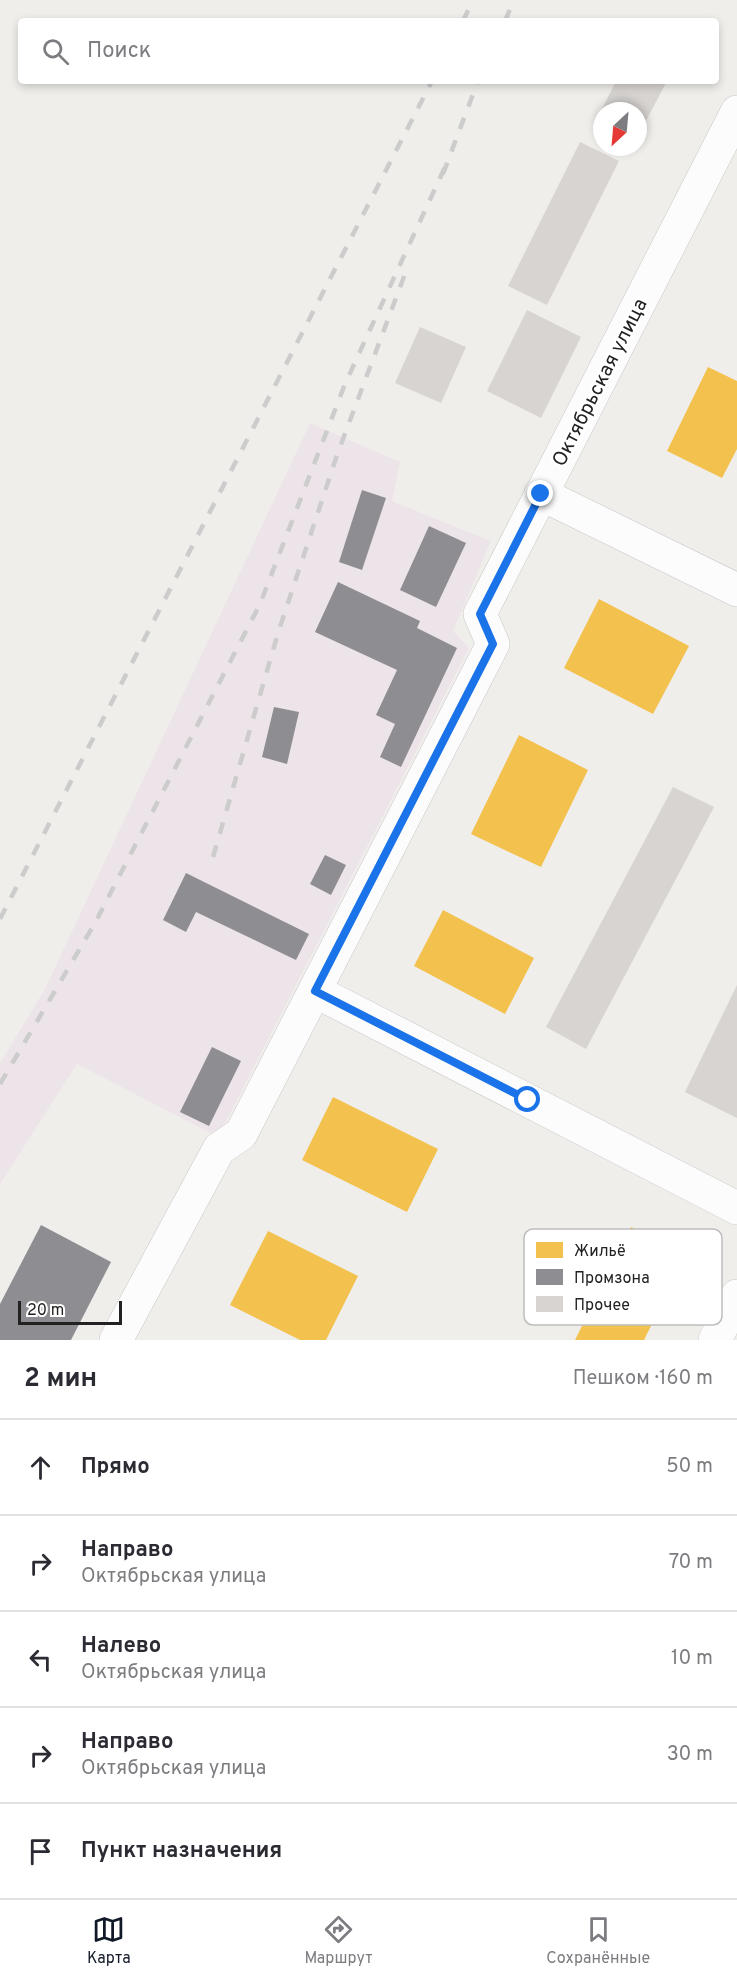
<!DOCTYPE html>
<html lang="ru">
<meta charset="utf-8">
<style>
body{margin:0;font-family:Overpass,sans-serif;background:#f7f7f7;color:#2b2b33}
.compass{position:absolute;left:593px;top:102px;width:54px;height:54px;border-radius:50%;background:#fff;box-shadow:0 3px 9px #0003;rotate:206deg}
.scale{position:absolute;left:18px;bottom:15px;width:104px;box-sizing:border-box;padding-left:6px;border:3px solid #222;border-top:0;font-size:16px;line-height:21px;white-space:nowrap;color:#222;-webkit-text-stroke:4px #fff;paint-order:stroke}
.stop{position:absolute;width:18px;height:18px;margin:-14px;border:4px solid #1a73e8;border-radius:50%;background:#fff}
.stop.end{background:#1a73e8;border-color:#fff;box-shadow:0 2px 6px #0008}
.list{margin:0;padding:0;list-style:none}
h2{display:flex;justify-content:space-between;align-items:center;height:78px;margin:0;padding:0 24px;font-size:26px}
h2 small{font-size:20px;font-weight:400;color:#7c7c81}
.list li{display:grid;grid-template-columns:39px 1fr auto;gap:18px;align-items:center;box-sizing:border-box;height:96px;padding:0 24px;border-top:2px solid #e1e1e2}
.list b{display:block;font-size:22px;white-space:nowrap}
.list p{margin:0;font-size:20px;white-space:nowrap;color:#7c7c81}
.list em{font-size:20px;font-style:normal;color:#7c7c81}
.icon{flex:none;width:33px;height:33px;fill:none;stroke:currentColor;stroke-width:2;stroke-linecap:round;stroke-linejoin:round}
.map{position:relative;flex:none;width:737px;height:1340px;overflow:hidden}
.search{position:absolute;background:#fff;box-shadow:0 3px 9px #0003;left:18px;right:18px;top:18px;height:66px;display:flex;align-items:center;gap:15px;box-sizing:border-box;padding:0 21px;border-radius:6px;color:#7c7c81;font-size:22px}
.sheet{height:558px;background:#fff}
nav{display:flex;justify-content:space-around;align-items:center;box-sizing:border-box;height:84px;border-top:2px solid #e1e1e2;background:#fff;font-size:16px;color:#7c7c81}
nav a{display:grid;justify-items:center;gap:3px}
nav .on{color:#111827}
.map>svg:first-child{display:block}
.industrial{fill:#ede4e9}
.homes{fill:#f2c14e}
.industry{fill:#8d8d92}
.building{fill:#d7d4d2}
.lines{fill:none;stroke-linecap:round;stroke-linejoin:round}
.minor-casing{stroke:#c9c8c7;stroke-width:34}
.minor{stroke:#fdfcfc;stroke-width:33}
.rail{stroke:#ccc;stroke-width:4.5;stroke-dasharray:12 12;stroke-linecap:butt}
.route{stroke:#1a73e8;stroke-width:8}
.labels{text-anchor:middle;stroke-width:6;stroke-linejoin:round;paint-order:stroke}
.street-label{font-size:20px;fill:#222;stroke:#fff}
.key{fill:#fff;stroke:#bdbdbd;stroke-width:1.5}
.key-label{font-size:16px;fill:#222}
</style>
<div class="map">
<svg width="737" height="1340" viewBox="0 0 737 1340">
<rect width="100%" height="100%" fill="#f0eeeb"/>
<path class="industrial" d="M310,423L400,462L392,501L491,541L453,631L469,648L218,1137L77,1064L0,1184V1063L45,989Z"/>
<g class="homes">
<path d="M708,367L737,381V449L722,478L667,451Z"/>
<path d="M599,599L689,646L653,714L564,668Z"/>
<path d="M519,735L588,770L541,867L471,834Z"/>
<path d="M443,910L534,958L505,1014L414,966Z"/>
<path d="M333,1097L438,1149L407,1212L302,1160Z"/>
<path d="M631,1227L686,1255L644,1340H575Z"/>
<path d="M268,1231L358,1276L326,1340H300L230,1305Z"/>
</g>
<g class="industry">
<path d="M362,490L386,498L362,570L339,562Z"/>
<path d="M429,526L466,543L436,607L400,590Z"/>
<path d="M338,582L420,621L417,628L457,648L401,767L380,757L395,724L376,715L397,670L315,632Z"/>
<path d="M274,707L299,712L287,764L262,757Z"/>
<path d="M325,855L346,865L331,895L310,884Z"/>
<path d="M186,873L309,934L296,960L196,912L186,932L163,920Z"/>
<path d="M212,1047L241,1061L209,1126L180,1112Z"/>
<path d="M41,1225L111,1262L71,1340H0V1304Z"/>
</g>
<g class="building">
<path d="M616,81H667L638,136V111H601Z"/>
<path d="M580,142L619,161L547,305L508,286Z"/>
<path d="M527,310L581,337L541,418L487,391Z"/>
<path d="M420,327L466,347L441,403L395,383Z"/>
<path d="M673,787L714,807L586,1049L546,1027Z"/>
<path d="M737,985V1118L685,1092Z"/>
</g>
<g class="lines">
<g class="minor-casing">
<g id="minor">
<path d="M541,494L737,590"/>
<path d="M315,991L737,1208"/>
<path d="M116,1340L219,1149L241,1134L493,644L480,614L737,112"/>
<path d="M715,1340L737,1296"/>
</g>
</g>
<use href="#minor" class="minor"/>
<g class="rail">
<path d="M463,21L473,0"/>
<path d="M505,21L514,0"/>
<path d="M443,174L478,81"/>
<path d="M213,857L278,633L337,455L408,266"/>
<path d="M0,919L432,81"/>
<path d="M0,1084L95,923L260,604L345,384L445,167"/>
</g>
</g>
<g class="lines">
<path class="route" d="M528,1100L315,991L493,644L480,614L541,494"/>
</g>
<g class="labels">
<g class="street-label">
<text transform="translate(599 382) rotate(-63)" y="7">Октябрьская улица</text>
</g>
</g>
<rect x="524" y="1229" width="198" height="96" rx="9" class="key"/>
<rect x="536" y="1242" width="27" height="16" fill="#f2c14e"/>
<rect x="536" y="1269" width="27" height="16" fill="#8d8d92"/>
<rect x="536" y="1296" width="27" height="16" fill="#d7d4d2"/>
<g class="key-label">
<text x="574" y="1256">Жильё</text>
<text x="574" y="1283">Промзона</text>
<text x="574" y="1310">Прочее</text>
</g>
</svg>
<svg class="compass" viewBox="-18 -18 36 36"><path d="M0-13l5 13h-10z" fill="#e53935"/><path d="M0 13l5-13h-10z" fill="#7c7c81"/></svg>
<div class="scale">20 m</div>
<div class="stop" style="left:528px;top:1100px"></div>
<div class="stop end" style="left:541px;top:494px"></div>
<div class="search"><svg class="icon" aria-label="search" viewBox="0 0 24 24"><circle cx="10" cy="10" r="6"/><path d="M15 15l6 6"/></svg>Поиск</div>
</div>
<section class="sheet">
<h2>2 мин<small>Пешком · 160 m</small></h2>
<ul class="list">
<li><svg class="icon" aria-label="ahead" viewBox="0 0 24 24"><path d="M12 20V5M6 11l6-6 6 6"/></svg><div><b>Прямо</b></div><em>50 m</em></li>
<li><svg class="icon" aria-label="right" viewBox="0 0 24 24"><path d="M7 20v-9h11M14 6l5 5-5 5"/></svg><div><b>Направо</b><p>Октябрьская улица</p></div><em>70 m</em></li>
<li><svg class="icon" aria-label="left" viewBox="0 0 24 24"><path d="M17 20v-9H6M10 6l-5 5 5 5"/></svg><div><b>Налево</b><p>Октябрьская улица</p></div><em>10 m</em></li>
<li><svg class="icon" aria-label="right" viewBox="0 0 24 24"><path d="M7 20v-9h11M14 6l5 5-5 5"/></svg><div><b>Направо</b><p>Октябрьская улица</p></div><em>30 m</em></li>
<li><svg class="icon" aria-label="arrive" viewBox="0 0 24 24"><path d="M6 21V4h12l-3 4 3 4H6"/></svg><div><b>Пункт назначения</b></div></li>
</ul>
</section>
<nav>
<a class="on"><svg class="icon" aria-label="map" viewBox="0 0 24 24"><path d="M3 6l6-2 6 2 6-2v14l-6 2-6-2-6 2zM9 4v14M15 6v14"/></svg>Карта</a>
<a><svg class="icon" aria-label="directions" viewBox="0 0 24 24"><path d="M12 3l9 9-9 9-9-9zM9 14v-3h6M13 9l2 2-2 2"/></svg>Маршрут</a>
<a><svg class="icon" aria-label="saved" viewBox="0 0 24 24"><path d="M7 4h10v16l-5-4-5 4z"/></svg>Сохранённые</a>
</nav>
